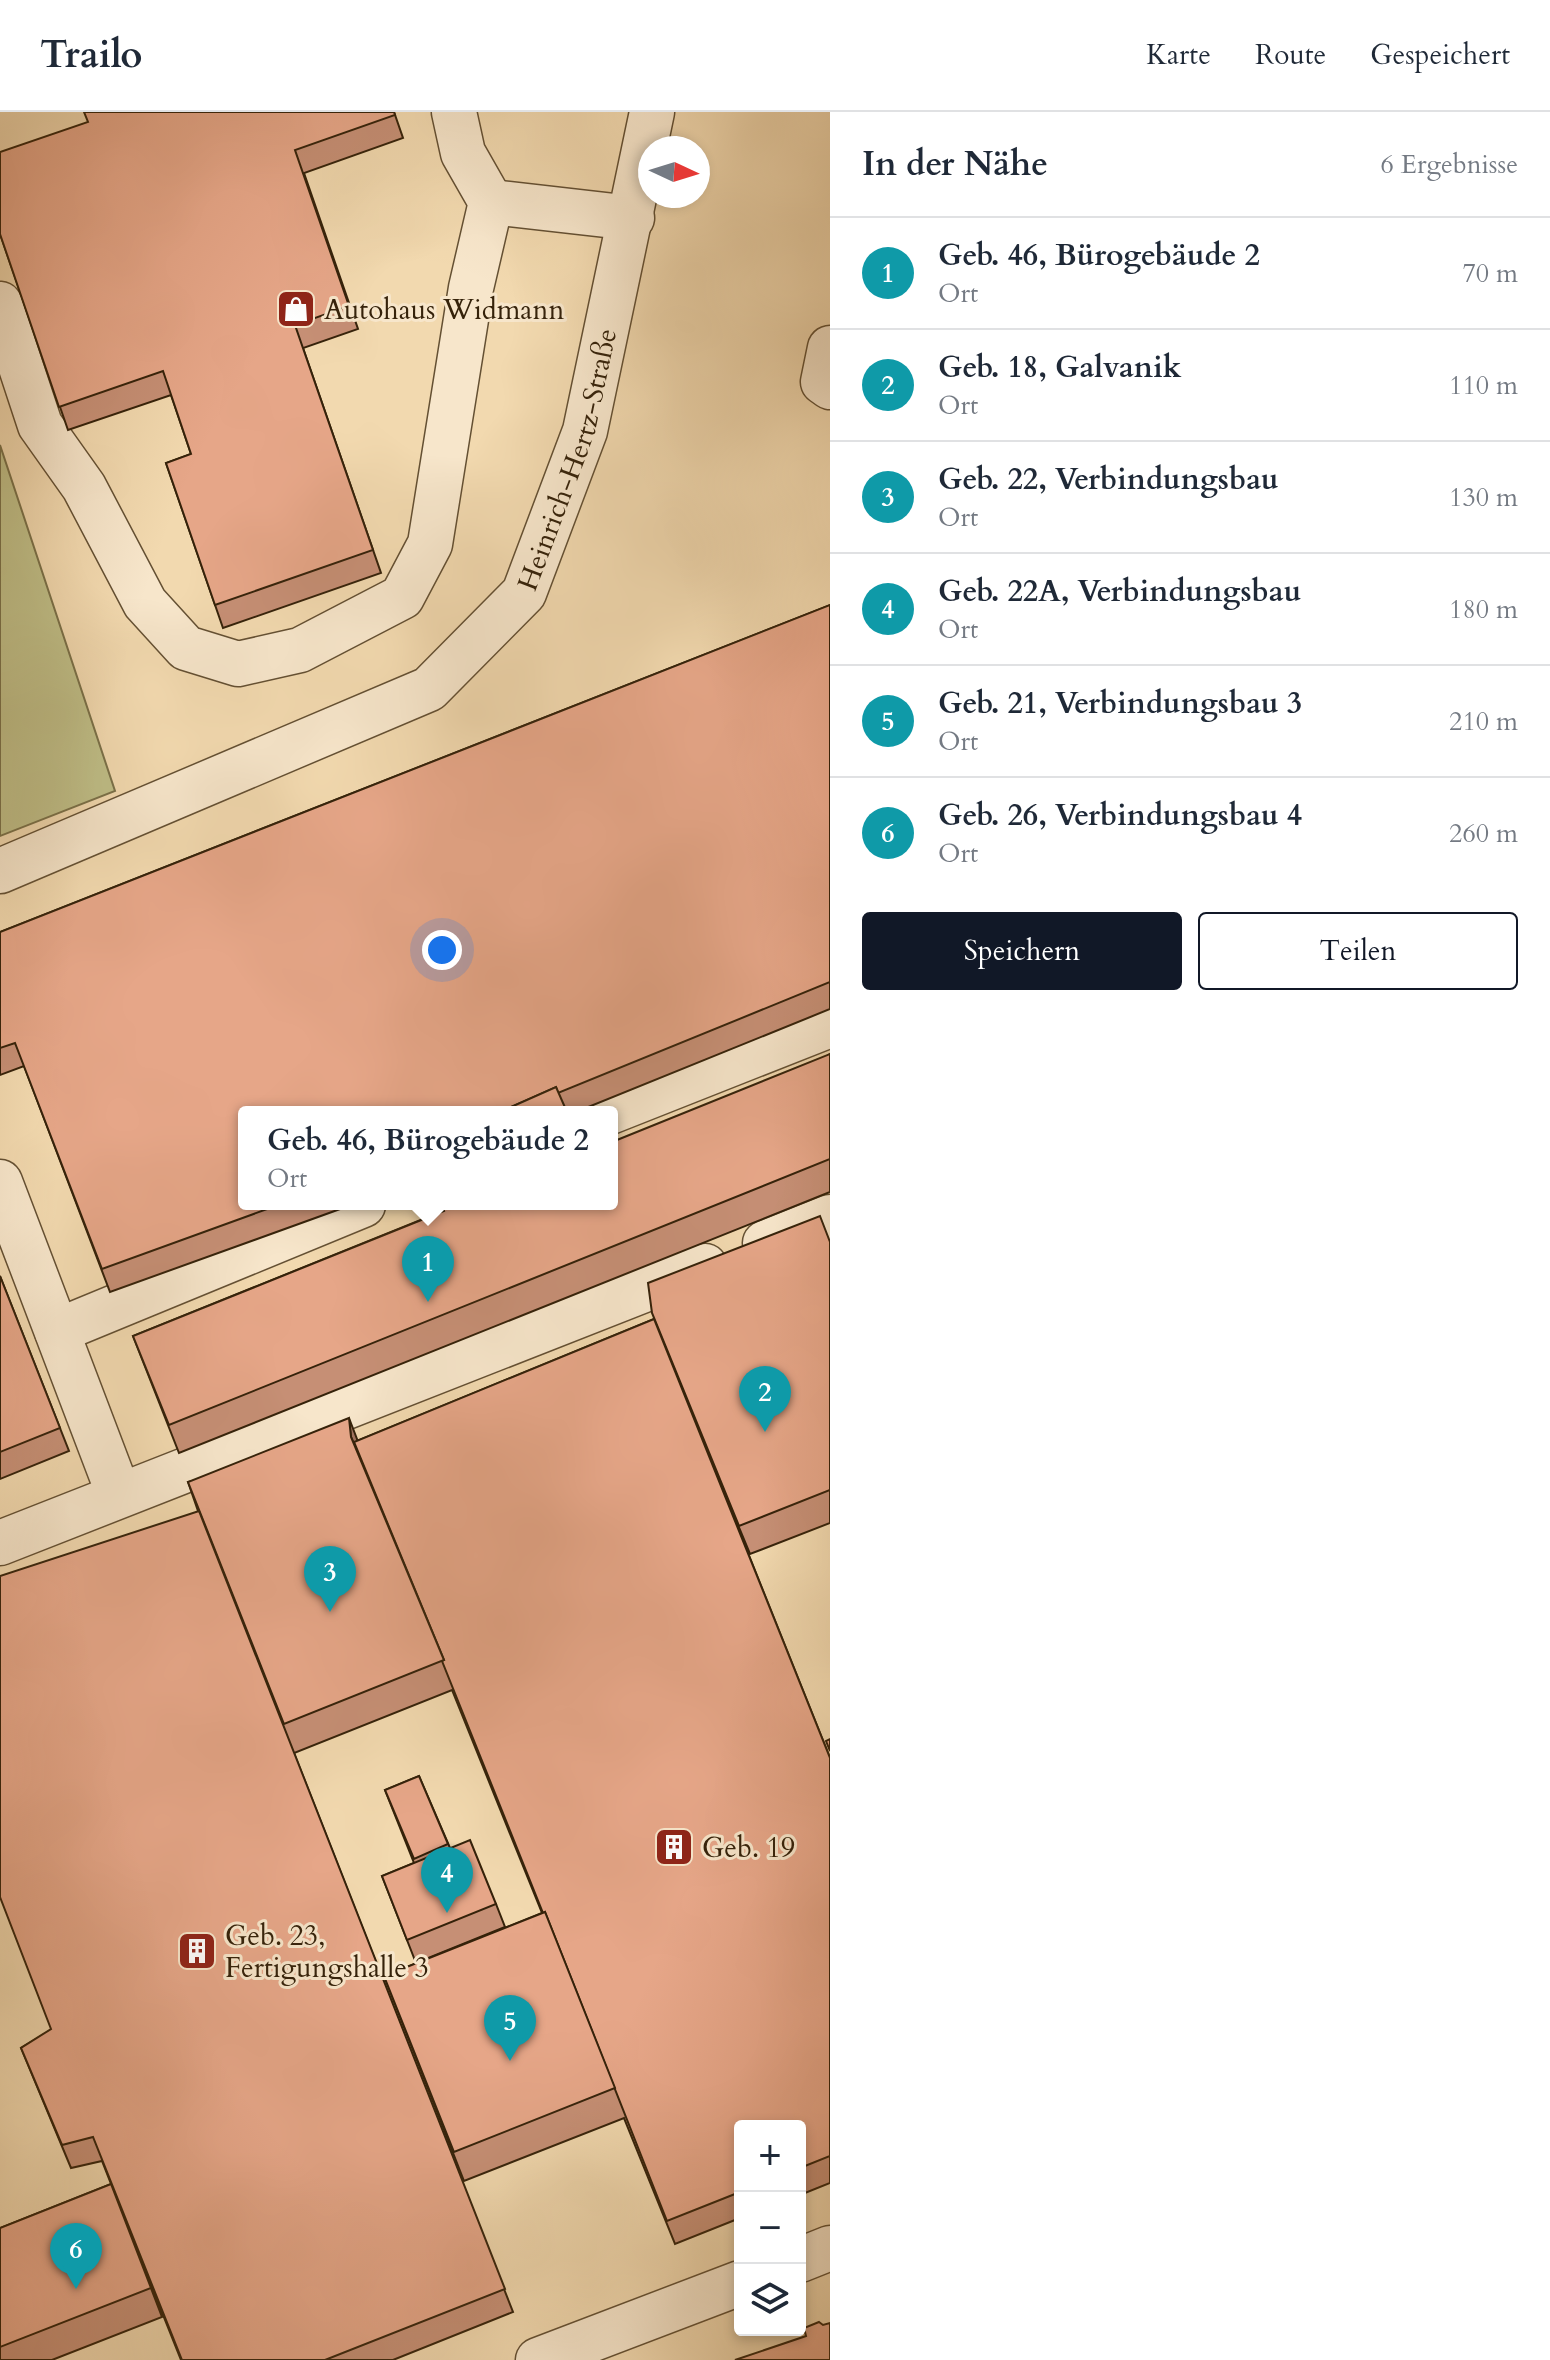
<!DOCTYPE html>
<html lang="de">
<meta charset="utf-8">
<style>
body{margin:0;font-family:Cardo,serif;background:#f2f2f3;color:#1f2937}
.controls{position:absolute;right:24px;bottom:24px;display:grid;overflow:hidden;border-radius:8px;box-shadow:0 4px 12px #0003}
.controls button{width:72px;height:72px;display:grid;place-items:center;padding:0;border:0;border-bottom:2px solid #e0e1e3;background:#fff;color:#1f2937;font:40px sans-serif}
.compass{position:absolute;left:638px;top:24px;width:72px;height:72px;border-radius:50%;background:#fff;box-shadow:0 4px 12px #0003;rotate:94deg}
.you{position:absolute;left:442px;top:838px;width:28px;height:28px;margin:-20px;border:6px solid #fff;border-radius:50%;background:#1a73e8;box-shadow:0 0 0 12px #1a73e833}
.badge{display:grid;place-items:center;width:52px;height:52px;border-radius:50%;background:#111827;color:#fff;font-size:26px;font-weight:700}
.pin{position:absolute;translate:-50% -66px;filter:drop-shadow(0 2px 4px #0008)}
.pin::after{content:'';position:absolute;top:42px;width:28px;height:24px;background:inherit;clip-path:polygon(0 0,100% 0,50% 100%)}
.popup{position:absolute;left:238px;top:994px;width:380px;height:104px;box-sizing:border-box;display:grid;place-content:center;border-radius:8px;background:#fff;filter:drop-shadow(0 2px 6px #0005);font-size:26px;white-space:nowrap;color:#747a83}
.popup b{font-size:30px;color:#1f2937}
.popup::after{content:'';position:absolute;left:50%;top:100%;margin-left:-16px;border:16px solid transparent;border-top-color:#fff}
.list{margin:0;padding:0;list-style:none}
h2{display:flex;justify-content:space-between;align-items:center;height:104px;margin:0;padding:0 32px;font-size:34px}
h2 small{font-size:26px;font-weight:400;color:#747a83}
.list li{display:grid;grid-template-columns:52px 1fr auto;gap:24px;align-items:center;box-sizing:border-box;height:112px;padding:0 32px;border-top:2px solid #e0e1e3}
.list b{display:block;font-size:30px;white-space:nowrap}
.list p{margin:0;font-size:26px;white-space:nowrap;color:#747a83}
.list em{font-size:26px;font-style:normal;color:#747a83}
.actions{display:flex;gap:16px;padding:24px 32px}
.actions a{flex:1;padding:18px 0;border:2px solid #111827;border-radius:8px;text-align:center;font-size:28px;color:#111827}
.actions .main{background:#111827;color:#fff}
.icon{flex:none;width:44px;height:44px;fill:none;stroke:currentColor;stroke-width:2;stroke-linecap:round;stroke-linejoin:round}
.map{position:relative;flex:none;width:830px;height:2248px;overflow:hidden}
header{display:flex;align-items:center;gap:48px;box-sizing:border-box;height:112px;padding:0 40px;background:#fff;border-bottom:2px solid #e0e1e3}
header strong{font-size:38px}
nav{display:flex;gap:44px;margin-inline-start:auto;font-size:28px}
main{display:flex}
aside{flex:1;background:#fff}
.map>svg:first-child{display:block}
.green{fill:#bfbe87;stroke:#7a7048;stroke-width:2}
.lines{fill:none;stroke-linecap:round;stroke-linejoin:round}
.minor-casing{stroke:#645033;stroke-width:47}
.minor{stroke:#f7e6cb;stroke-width:44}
.wall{fill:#c68f75;stroke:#35220a;stroke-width:2}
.shaded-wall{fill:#a1745f;stroke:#35220a;stroke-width:2}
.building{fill:#e6a688;stroke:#35220a;stroke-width:2}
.labels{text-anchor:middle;stroke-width:6;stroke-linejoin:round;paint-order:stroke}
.poi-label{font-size:28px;fill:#35220a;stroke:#f7e6cb;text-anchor:start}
.street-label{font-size:28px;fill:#35220a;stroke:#f7e6cb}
</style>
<header>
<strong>Trailo</strong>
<nav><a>Karte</a><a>Route</a><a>Gespeichert</a></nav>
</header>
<main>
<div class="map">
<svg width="830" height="2248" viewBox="0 0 830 2248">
<rect width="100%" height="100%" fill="#f2d9af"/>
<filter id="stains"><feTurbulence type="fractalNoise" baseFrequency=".0025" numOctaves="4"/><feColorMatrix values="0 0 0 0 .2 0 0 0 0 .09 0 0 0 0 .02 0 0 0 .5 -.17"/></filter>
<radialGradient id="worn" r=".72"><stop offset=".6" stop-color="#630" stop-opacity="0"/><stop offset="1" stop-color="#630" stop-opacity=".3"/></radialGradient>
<path class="green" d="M0,333L115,679L0,724Z"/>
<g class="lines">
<g class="minor-casing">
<g id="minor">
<path d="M491,90L632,106"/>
<path d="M0,192L40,313L84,375L145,491L186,536L238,552L300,538L402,485L430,432L471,176L491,90L463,41L454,0"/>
<path d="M830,236L823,270L830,275"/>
<path id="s1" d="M0,759L429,577L524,481L585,319L652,0"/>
<path d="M610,1000L830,913"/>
<path d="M0,1070L119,1383"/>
<path d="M765,1131L830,1105"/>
<path d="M57,1219L363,1093"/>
<path d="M0,1431L705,1154"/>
<path d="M800,2148L830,2136"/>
<path d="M538,2248L740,2171"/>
</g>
</g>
<use href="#minor" class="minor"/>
</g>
<g class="wall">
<path d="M394,0L403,26L304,61L358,217L303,236L381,461L223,516L166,351L191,342L171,283L68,318L0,122Z"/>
<path d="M830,493V897L576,1000H244V1092H354L110,1180L24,954L0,963V820Z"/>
<path d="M830,942V1080L179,1341L133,1224L443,1099L440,1092H612Z"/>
<path d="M830,1130V1411L750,1442L700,1321L830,1646V2071L800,2083V2014H740V2106L675,2132L624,2006L464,2069L384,1864L542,1801L452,1578L294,1641L513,2200L393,2248H181L120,2095L162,2205L52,2248H0V2116L111,2072L102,2049L71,2056L21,1936L51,1918L198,1399L188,1370L357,1329L654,1207Z"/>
<path d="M0,1164L69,1339L0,1367Z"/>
<path d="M419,1664L450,1736L496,1792L505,1815L416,1851L382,1764L414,1751L385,1678Z"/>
</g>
<path class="shaded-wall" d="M349,1306L360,1335L362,1350L351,1325Z"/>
<g class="building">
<path d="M84,0H394L395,3L295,38L349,194L295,213L373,438L215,493L166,351L191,342L163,259L59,295L0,122V40L88,10Z"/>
<path d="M830,493V870L558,981L556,975L500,1000H244V1092H281L102,1157L15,931L0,936V820Z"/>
<path d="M830,942V1047L169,1313L133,1224L444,1099L441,1092H612V1030Z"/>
<path d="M556,975L567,1000H500Z"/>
<path d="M820,1104L830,1130V1378L739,1414L652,1201L648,1171Z"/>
<path d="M0,1164L60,1316L0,1340Z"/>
<path d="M654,1207L830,1646V2044L800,2056V2014H740V2080L667,2109L545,1800L543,1801L442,1549L444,1548L354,1330Z"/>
<path d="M349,1306L351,1325L444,1548L284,1612L188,1370Z"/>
<path d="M199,1399L505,2177L325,2248H182L93,2025L62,2033L21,1936L51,1917L0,1785V1464Z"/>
<path d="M830,1627V1639L826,1629Z"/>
<path d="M419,1664L448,1732L414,1747L385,1678Z"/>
<path d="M470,1728L496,1792L407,1828L382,1764Z"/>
<path d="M545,1800L615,1976L454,2040L384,1864Z"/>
<path d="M111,2072L151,2176L0,2235V2116Z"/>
<path d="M819,2210L823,2213L830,2211V2248H735L806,2224L804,2216Z"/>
</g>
<defs>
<g id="shop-square" transform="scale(2)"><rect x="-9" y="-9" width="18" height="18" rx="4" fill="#8f2418" stroke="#f7e6cb"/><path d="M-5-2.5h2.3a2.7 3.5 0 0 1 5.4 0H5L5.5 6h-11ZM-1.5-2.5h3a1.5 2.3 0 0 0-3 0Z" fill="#fff"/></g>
<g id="building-square" transform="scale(2)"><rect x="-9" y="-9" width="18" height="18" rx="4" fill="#8f2418" stroke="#f7e6cb"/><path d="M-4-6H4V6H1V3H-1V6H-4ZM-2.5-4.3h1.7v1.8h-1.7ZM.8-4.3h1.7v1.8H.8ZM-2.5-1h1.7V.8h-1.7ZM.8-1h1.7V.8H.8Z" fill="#fff"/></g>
</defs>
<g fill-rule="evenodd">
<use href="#shop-square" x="296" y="197"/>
<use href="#building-square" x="674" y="1735"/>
<use href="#building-square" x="197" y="1839"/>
</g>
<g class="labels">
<g class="poi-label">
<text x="324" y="207">Autohaus Widmann</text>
<text x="702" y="1745">Geb. 19</text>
<text x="225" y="1833">Geb. 23,<tspan x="225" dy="32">Fertigungshalle 3</tspan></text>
</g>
<g class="street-label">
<text dy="10" stroke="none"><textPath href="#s1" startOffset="742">Heinrich-Hertz-Straße</textPath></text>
</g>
</g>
<rect width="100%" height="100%" filter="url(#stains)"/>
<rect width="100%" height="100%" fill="url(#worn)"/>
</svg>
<div class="controls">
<button>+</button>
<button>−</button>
<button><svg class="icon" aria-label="layers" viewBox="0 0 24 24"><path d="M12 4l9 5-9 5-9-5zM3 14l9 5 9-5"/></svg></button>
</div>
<svg class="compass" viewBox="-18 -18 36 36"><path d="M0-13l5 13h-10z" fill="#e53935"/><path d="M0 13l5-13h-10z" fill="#747a83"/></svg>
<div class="you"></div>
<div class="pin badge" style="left:428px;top:1190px;background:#0f9aa8">1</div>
<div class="popup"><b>Geb. 46, Bürogebäude 2</b>Ort</div>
<div class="pin badge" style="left:765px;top:1320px;background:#0f9aa8">2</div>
<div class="pin badge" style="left:330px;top:1500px;background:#0f9aa8">3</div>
<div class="pin badge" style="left:447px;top:1801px;background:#0f9aa8">4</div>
<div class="pin badge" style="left:510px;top:1949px;background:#0f9aa8">5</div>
<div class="pin badge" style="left:76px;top:2177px;background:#0f9aa8">6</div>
</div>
<aside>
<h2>In der Nähe<small>6 Ergebnisse</small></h2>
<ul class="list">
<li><span class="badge" style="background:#0f9aa8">1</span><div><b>Geb. 46, Bürogebäude 2</b><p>Ort</p></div><em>70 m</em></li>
<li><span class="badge" style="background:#0f9aa8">2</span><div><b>Geb. 18, Galvanik</b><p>Ort</p></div><em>110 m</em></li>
<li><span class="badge" style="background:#0f9aa8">3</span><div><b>Geb. 22, Verbindungsbau</b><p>Ort</p></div><em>130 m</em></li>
<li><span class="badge" style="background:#0f9aa8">4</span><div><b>Geb. 22A, Verbindungsbau</b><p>Ort</p></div><em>180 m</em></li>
<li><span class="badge" style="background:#0f9aa8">5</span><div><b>Geb. 21, Verbindungsbau 3</b><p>Ort</p></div><em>210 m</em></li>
<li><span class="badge" style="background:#0f9aa8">6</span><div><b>Geb. 26, Verbindungsbau 4</b><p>Ort</p></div><em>260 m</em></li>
</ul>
<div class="actions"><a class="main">Speichern</a><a>Teilen</a></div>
</aside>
</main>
